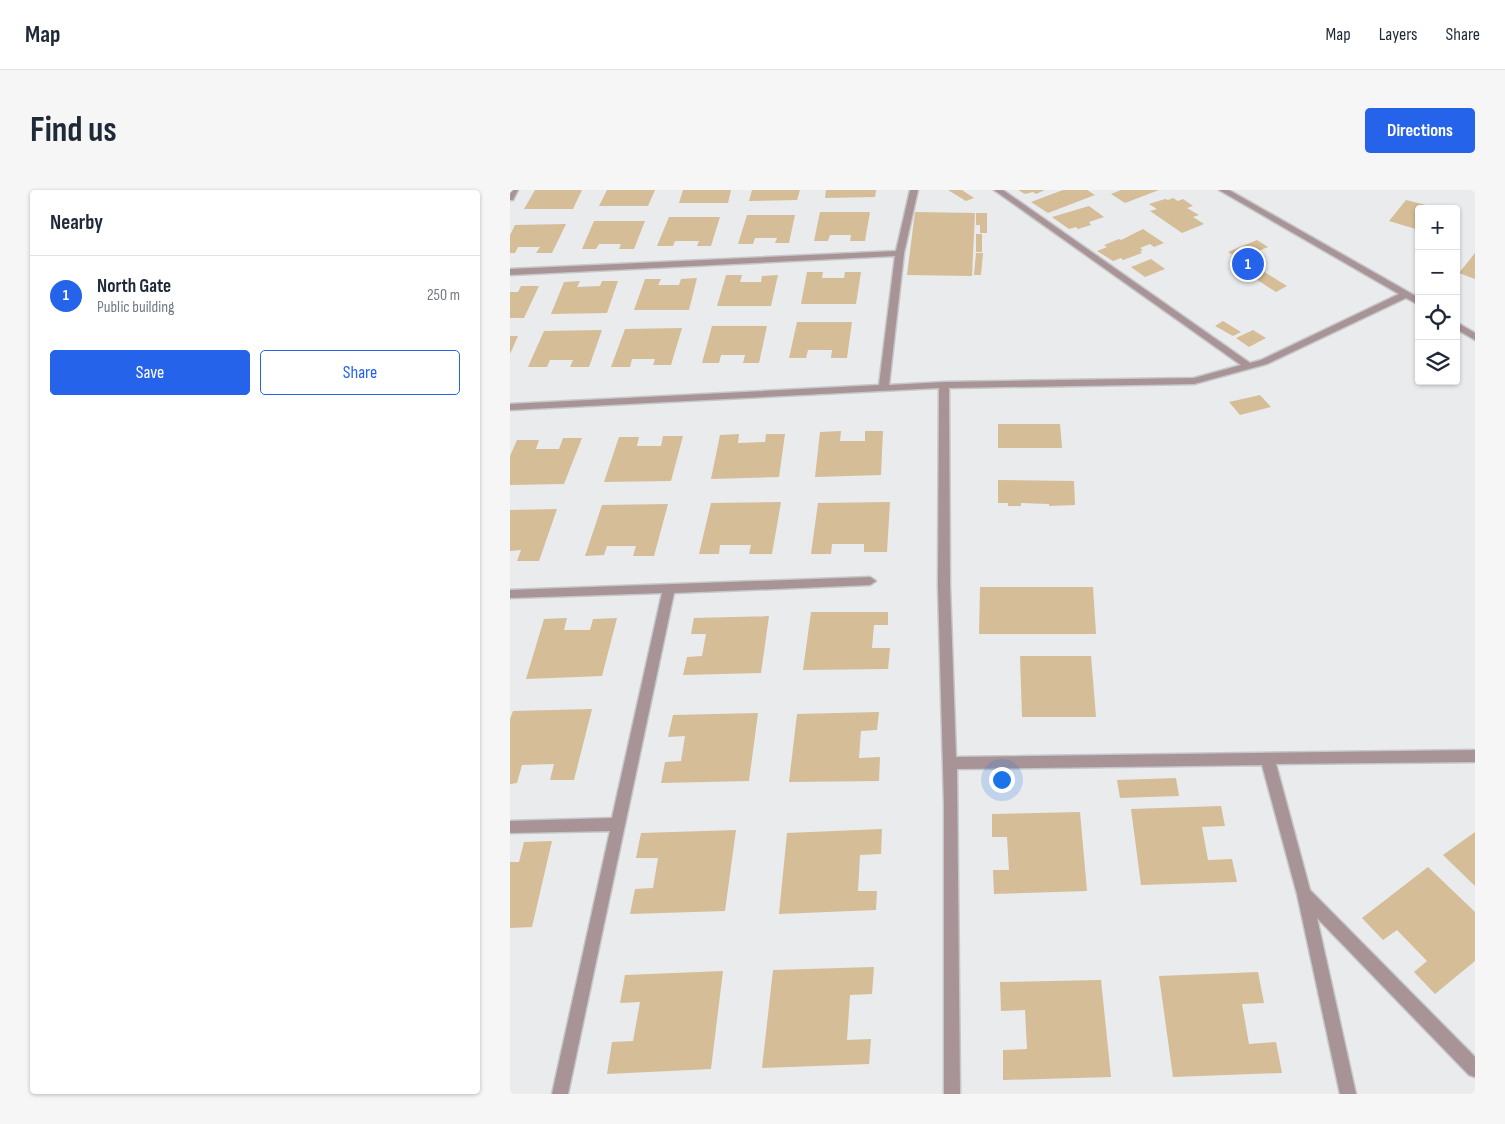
<!DOCTYPE html>
<meta charset="utf-8">
<style>
body{margin:0;font-family:"Sofia Sans Condensed",sans-serif;background:#f6f6f7;color:#1f2937}
.controls{position:absolute;right:15px;top:15px;display:grid;overflow:hidden;border-radius:5px;box-shadow:0 1px 4px #0004}
.controls button{width:45px;height:45px;display:grid;place-items:center;padding:0;border:0;border-bottom:1px solid #e0e1e3;background:#fff;color:#1f2937;font:25px sans-serif}
.you{position:absolute;left:491px;top:589px;width:18px;height:18px;margin:-12px;border:4px solid #fff;border-radius:50%;background:#1a73e8;box-shadow:0 0 0 8px #1a73e833}
.badge{display:grid;place-items:center;width:32px;height:32px;border-radius:50%;background:#2563eb;color:#fff;font-size:16px;font-weight:700}
.pin{position:absolute;translate:-50% -50%;border:2px solid #fff;box-shadow:0 1px 5px #0006}
.list{margin:0;padding:0;list-style:none}
h2{display:flex;justify-content:space-between;align-items:center;height:65px;margin:0;padding:0 20px;font-size:21px}
h2 small{font-size:16px;font-weight:400;color:#747a83}
.list li{display:grid;grid-template-columns:32px 1fr auto;gap:15px;align-items:center;box-sizing:border-box;height:80px;padding:0 20px;border-top:1px solid #e0e1e3}
.list b{display:block;font-size:19px;white-space:nowrap}
.list p{margin:0;font-size:16px;white-space:nowrap;color:#747a83}
.list em{font-size:16px;font-style:normal;color:#747a83}
.actions{display:flex;gap:10px;padding:15px 20px}
.actions a{flex:1;padding:11px 0;border:1px solid #2563eb;border-radius:5px;text-align:center;font-size:18px;color:#2563eb}
.actions .main{background:#2563eb;color:#fff}
.icon{flex:none;width:28px;height:28px;fill:none;stroke:currentColor;stroke-width:2;stroke-linecap:round;stroke-linejoin:round}
.map{position:relative;flex:none;width:965px;height:904px;overflow:hidden;border-radius:5px}
header{display:flex;align-items:center;gap:30px;box-sizing:border-box;height:70px;padding:0 25px;background:#fff;border-bottom:1px solid #e0e1e3}
header strong{font-size:24px}
nav{display:flex;gap:28px;margin-inline-start:auto;font-size:18px}
.intro{display:flex;align-items:center;justify-content:space-between;box-sizing:border-box;height:120px;padding:0 30px}
h1{margin:0;font-size:35px}
.button{padding:12px 22px;border-radius:5px;background:#2563eb;color:#fff;font-size:18px;font-weight:700}
main{display:flex;gap:30px;padding:0 30px}
aside{flex:1;background:#fff;border-radius:5px;box-shadow:0 1px 4px #0004}
.map>svg:first-child{display:block}
.building{fill:#d5bd97}
.lines{fill:none;stroke-linecap:round;stroke-linejoin:round}
.minor-casing{stroke:#c6c7c9;stroke-width:3}
.minor{fill:#a89396;fill-rule:evenodd}
</style>
<header>
<strong>Map</strong>
<nav><a>Map</a><a>Layers</a><a>Share</a></nav>
</header>
<div class="intro"><h1>Find us</h1><a class="button">Directions</a></div>
<main>
<aside>
<h2>Nearby<small></small></h2>
<ul class="list">
<li><span class="badge">1</span><div><b>North Gate</b><p>Public building</p></div><em>250 m</em></li>
</ul>
<div class="actions"><a class="main">Save</a><a>Share</a></div>
</aside>
<div class="map">
<svg width="965" height="904" viewBox="0 0 965 904">
<rect width="100%" height="100%" fill="#eaebed"/>
<g class="building">
<path d="M25,0H72L63,19H14Z"/>
<path d="M97,0H145L138,16H89Z"/>
<path d="M173,0H221L218,13H169Z"/>
<path d="M242,0H290L287,10L239,11Z"/>
<path d="M316,0H366L365,7L315,8Z"/>
<path d="M438,0H452L464,8L456,11Z"/>
<path d="M508,0H535L526,4L523,2L515,4Z"/>
<path d="M553,0H577L585,5L538,23L521,12Z"/>
<path d="M611,0H649L615,13L601,4Z"/>
<path d="M663,8L668,11L673,9L683,16L677,18L689,25L683,27L694,34L672,43L640,21L647,19L639,14L655,9L658,10Z"/>
<path d="M896,10L927,18L909,19V40L879,31Z"/>
<path d="M579,16L594,27L579,32L581,35L568,39L566,37L559,39L542,27Z"/>
<path d="M310,22H360L355,51H340L341,45H320L318,51H304Z"/>
<path d="M405,22L465,23L462,86L397,85Z"/>
<path d="M466,23H477V43H470V35H466Z"/>
<path d="M237,25H285L279,53H265L267,48H245L243,54H228Z"/>
<path d="M159,27H210L201,56H187L189,51H165L163,56H147Z"/>
<path d="M84,31H135L124,59H109L111,54H89L86,59H72Z"/>
<path d="M56,34L42,63H26L30,57H8L5,63H0V45L5,35Z"/>
<path d="M633,39L654,53L644,57L640,54L630,58L633,60L630,61L632,63L613,70L611,68L603,71L587,61L597,57L594,55L609,49L611,50Z"/>
<rect x="466" y="44" width="6" height="18"/>
<path d="M747,50L758,57L729,69L718,62Z"/>
<path d="M466,63H473L471,85H464Z"/>
<path d="M965,63V89L949,83Z"/>
<path d="M641,69L655,79L635,87L621,77Z"/>
<path d="M737,71L777,96L766,102L726,76Z"/>
<path d="M297,82H313L312,88H334L335,82H351L346,114H291Z"/>
<path d="M216,85H232L230,92H251L252,86L268,85L261,116H207Z"/>
<path d="M187,88L179,120H124L135,89H151L148,95H169L171,89Z"/>
<path d="M70,91L67,97L90,96L92,91H108L97,123L41,124L54,92Z"/>
<path d="M11,96H29L14,128H0V102H8Z"/>
<path d="M713,131L731,142L723,146L705,136Z"/>
<path d="M287,132H342L337,168H321L322,160H298L296,168H279Z"/>
<path d="M202,136H257L249,173H233L235,165H211L209,173H192Z"/>
<path d="M172,138L161,175H143L145,169H122L120,177H101L115,139Z"/>
<path d="M92,140L79,177H60L63,170H40L37,177H18L34,141Z"/>
<path d="M743,140L756,148L739,157L726,148Z"/>
<path d="M0,146H8L0,164Z"/>
<path d="M750,205L761,217L730,225L719,212Z"/>
<path d="M488,234H550L552,258H488Z"/>
<path d="M331,241L330,251H355V241H373L371,285L305,287L310,242Z"/>
<path d="M229,244L228,253L255,252L256,244H275L269,287L201,289L210,245Z"/>
<path d="M153,246H173L161,291L94,292L109,247H129L127,256H151Z"/>
<path d="M53,248H72L54,294L0,295V266L7,250H29L26,259H49Z"/>
<path d="M488,290L564,291L565,315L539,316V314L511,313V316H498V313H488Z"/>
<path d="M271,312L262,364H239L241,355H210L209,364H189L201,313Z"/>
<path d="M380,312L377,362H354V354H322L321,364H301L308,313Z"/>
<path d="M158,314L144,366H123L126,356H97L94,365L75,366L92,315Z"/>
<path d="M47,319L29,371H7L11,360L0,361V320Z"/>
<path d="M470,397H583L586,444H469Z"/>
<path d="M301,422H378V435H364L362,458H380L378,479L293,480Z"/>
<path d="M259,426L251,483L173,485L177,467L192,466L196,444H181L184,428Z"/>
<path d="M57,428L54,440H80L83,429L107,428L92,486L16,489L34,429Z"/>
<path d="M510,466H581L586,527H512Z"/>
<path d="M82,519L64,590H40L44,574L12,575L7,593L0,594V529L3,521Z"/>
<path d="M369,522L367,540L351,541L349,568L370,567L369,591L279,592L287,524Z"/>
<path d="M248,523L239,591L151,593L155,572L171,571L175,546L158,547L163,525Z"/>
<path d="M666,588L669,606L610,608L607,590Z"/>
<path d="M711,616L715,636L692,637L698,670L722,669L727,692L631,695L621,619Z"/>
<path d="M570,622L577,701L484,704L483,680H499L497,647H482V624Z"/>
<path d="M372,639L371,664L350,665L348,701H367L366,720L269,724L277,643Z"/>
<path d="M226,640L215,721L120,724L125,699L143,698L148,668H126L131,643Z"/>
<path d="M965,642V696L933,665Z"/>
<path d="M42,651L22,737L0,738V672H9L14,652Z"/>
<path d="M918,677L965,722V771L925,804L904,782L917,771L887,740L873,750L852,728Z"/>
<path d="M364,777L362,804L340,805L337,850L361,849L359,874L252,878L263,780Z"/>
<path d="M213,781L201,879L97,884L102,852L123,851L130,812L110,813L115,785Z"/>
<path d="M748,782L754,813L732,814L739,854L766,852L772,883L663,887L649,786Z"/>
<path d="M591,790L601,887L493,890V860L517,859L515,820L491,821L490,792Z"/>
</g>
<g class="lines">
<g class="minor-casing">
<g id="minor">
<path d="M0,0H8L3,10H0Z"/>
<path d="M400,0H408L394,63L379,195L434,192L684,188L731,175L484,0H493L740,173L751,170L889,104L709,0H719L909,108V115L896,108L757,174L684,194L439,198L440,396L446,567L965,560V572L766,574L800,700L965,867V887L959,885L807,728L846,904H830L787,704L752,575L447,579L450,904H434V614L428,396L429,198L0,220V214L369,195L385,66L0,85V79L386,61Z"/>
<path d="M946,132L965,143V150L946,139Z"/>
<path d="M360,387L366,391L360,395L164,403L58,904H42L100,641L0,643V631L102,628L152,403L0,408V400Z"/>
</g>
</g>
<use href="#minor" class="minor"/>
</g>
</svg>
<div class="controls">
<button>+</button>
<button>−</button>
<button><svg class="icon" aria-label="locate" viewBox="0 0 24 24"><circle cx="12" cy="12" r="6"/><path d="M12 2v4M12 18v4M2 12h4M18 12h4"/></svg></button>
<button><svg class="icon" aria-label="layers" viewBox="0 0 24 24"><path d="M12 4l9 5-9 5-9-5zM3 14l9 5 9-5"/></svg></button>
</div>
<div class="you"></div>
<div class="pin badge" style="left:738px;top:74px">1</div>
</div>
</main>
